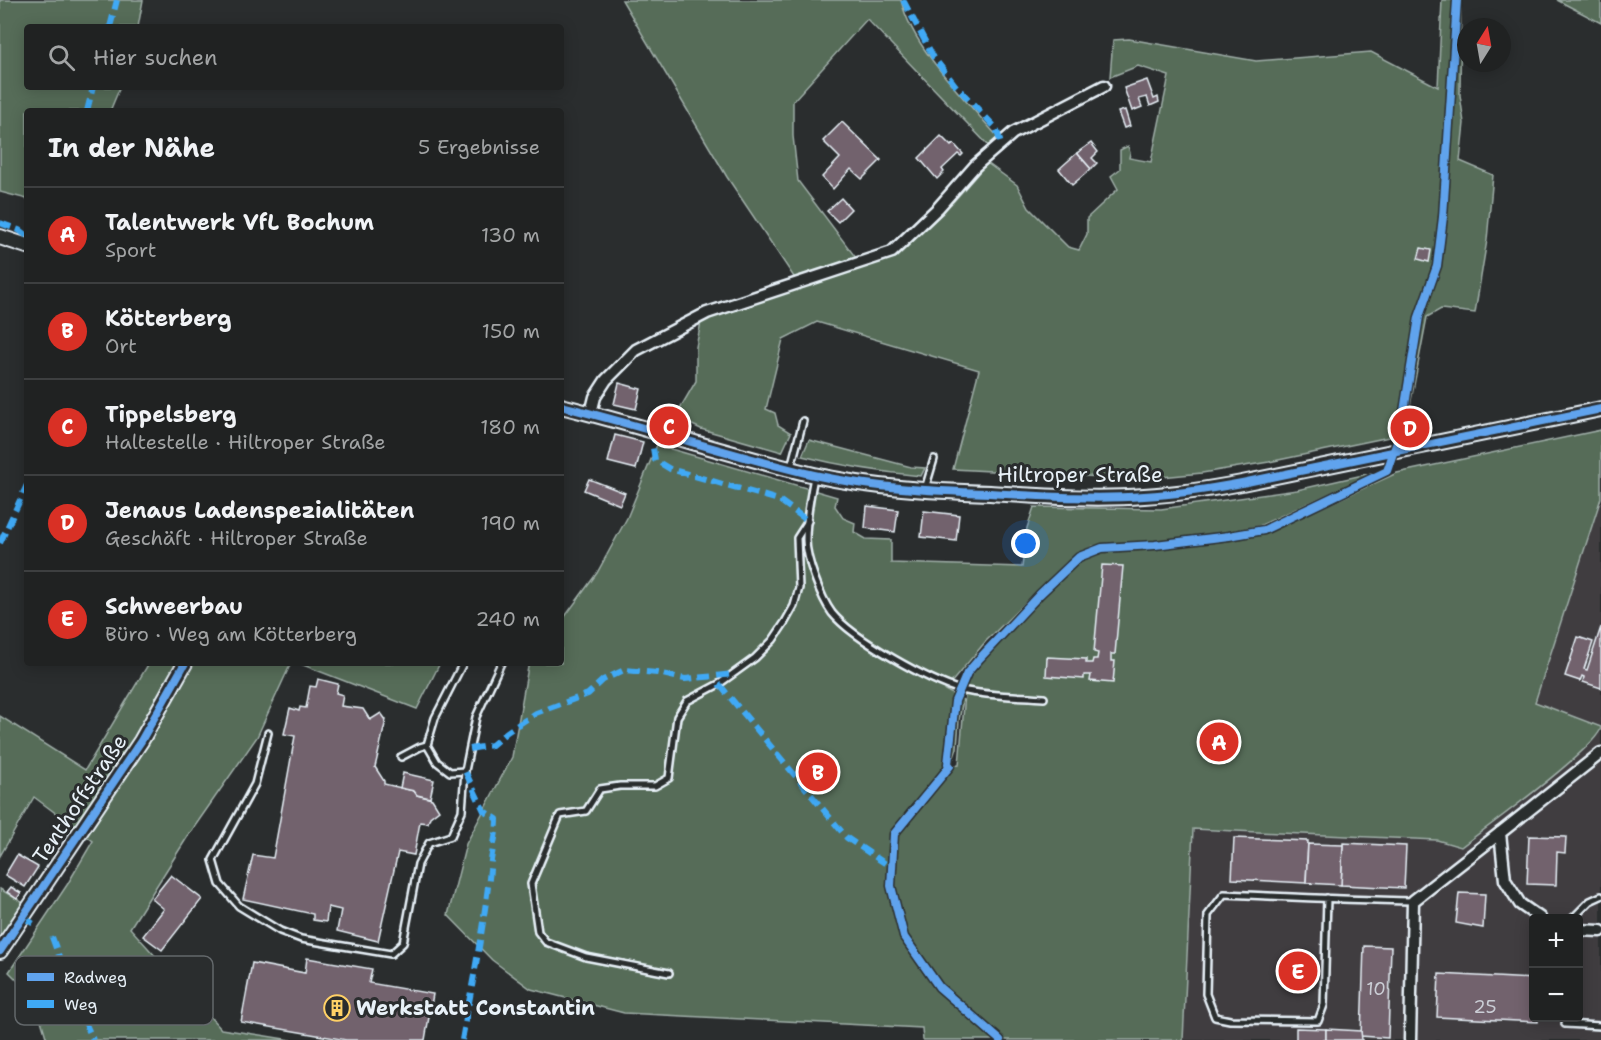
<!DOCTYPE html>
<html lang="de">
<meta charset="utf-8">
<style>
body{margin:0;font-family:"Shantell Sans",sans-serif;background:#2d2f2f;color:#f1f3f6}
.controls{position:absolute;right:18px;bottom:18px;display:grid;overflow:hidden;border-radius:6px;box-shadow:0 3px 15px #0003}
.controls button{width:54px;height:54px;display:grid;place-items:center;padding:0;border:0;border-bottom:2px solid #3d3f40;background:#202222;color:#f1f3f6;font:30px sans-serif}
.compass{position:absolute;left:1457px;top:18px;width:54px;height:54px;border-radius:50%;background:#202222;box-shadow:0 3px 15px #0003;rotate:11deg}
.you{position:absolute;left:1026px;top:544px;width:21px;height:21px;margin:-15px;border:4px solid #fff;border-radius:50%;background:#1a73e8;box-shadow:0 0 0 9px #1a73e833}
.badge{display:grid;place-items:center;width:39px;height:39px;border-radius:50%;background:#d93025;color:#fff;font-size:20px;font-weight:700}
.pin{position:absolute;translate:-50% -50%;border:3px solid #fff;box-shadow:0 2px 6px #0006}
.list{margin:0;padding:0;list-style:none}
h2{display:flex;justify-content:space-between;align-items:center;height:78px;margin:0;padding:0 24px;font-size:26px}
h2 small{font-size:20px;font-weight:400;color:#a2a4a5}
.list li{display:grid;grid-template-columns:39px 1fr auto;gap:18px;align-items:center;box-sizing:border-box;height:96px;padding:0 24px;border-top:2px solid #3d3f40}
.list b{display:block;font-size:22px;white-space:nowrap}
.list p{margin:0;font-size:20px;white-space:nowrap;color:#a2a4a5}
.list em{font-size:20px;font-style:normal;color:#a2a4a5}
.icon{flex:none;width:33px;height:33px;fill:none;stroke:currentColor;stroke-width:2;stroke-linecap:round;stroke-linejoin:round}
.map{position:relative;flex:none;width:1601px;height:1040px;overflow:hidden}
.search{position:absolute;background:#202222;box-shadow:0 3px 15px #0003;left:24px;top:24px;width:540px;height:66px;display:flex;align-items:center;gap:15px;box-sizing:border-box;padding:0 21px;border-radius:6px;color:#a2a4a5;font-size:22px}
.panel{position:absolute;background:#202222;box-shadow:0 3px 15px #0003;left:24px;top:108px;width:540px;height:558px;border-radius:6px}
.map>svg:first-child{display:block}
.built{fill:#403d41;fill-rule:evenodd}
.green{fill:#566c58;stroke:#9faea8;stroke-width:1.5}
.building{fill:#72626d;stroke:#e8f1f8;stroke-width:1.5}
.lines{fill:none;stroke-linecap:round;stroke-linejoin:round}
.service-casing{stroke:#e8f1f8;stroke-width:10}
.minor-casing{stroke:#e8f1f8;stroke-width:15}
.tertiary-casing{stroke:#e8f1f8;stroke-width:18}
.service{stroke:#2a2d2e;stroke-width:5}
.minor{stroke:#2a2d2e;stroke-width:10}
.tertiary{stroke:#2a2d2e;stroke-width:14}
.quiet{stroke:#3fa9f5;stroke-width:6;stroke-dasharray:12 6;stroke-linecap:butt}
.cycleway-casing{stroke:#2a2d2e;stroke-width:11}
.cycleway{stroke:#60a3ed;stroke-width:8}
.labels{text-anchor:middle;stroke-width:6;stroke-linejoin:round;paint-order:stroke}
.number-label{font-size:18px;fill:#cacdd5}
.street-label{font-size:21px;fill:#e8f1f8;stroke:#2a2d2e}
.poi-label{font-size:21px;font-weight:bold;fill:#e8f1f8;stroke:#2a2d2e;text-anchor:start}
.key{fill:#2a2d2e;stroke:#63686b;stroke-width:1.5}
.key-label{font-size:16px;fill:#e8f1f8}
</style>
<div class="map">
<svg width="1601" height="1040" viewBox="0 0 1601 1040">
<rect width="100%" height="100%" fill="#2a2d2e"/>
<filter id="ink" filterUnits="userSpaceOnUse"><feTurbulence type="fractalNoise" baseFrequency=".0167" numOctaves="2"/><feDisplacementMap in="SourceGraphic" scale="12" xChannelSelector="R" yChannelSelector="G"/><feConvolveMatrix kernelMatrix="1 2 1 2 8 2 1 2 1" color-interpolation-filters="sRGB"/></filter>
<g filter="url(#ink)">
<g class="built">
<path d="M1601,498V727L1535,703Z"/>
<path d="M1601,731V1040H1183L1193,829L1437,840L1461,847L1566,766L1595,739ZM1534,918H1578V1018H1534Z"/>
</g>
<g class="green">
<path d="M0,0H143L138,27H27V87H120L110,111H27V199L0,192Z"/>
<path d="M622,0H901C912,48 966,100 998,137L990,147L867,19L793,101V136L798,181L856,258L890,248L896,253L954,201L987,163L1017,185L1029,208L1068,247L1079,250L1087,234V218L1118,189L1111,176L1120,169V150L1128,146L1130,153L1129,158L1151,162L1169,76L1138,66L1110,77L1113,40L1129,39L1256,61L1371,52L1438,87L1442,0H1461L1460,95L1464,123L1460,161L1493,175L1487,240L1475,313L1441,309L1427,317L1405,432L1395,430L1389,437L1269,462L1202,473L1141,479L953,469L979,370L817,322L783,339L766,409L775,413L778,425L791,433L782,452L701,429L675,417L696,381V347L702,317L787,290L794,277L727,177Z"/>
<path d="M1557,0H1601V23Z"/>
<path d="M1601,430V498L1535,702L1601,727C1601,745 1482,831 1461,847L1437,840L1193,829L1183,1040H923L922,1028L624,1013L531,989L492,960L448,915L466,844L512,757L528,667L531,663H561V622L597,573L627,518L657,445L837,497L835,506L843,518L855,523L854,532L866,539L891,540V563L1022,567L1027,528L1034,507L1161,509L1297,490L1376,472L1259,526L1196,538L1093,546L1066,563L986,641L945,690L963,700L959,720L957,748L951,766L959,765L966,682L974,670L1055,584L1082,559L1103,550L1155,548L1230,540L1265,533L1397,473Z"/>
<path d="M809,440L911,467L925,468L921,476C880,472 842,466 802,456Z"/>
<path d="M149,663H291L257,737L188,836L130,928L221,1029L291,1040H47L34,997L9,972L67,885L93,841L34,797L0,856V716L85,770Z"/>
<path d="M298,663H440L417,709Z"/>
<path d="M0,889L25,904L0,941Z"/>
</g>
<g class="building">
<path d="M1147,80L1154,99L1158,97L1159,102L1150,106L1147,97L1139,99L1142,107L1132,111L1124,88Z"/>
<path d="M1125,110L1130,126L1124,128L1118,112Z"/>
<path d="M842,122L881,160L862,179L851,169L833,189L822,177L840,158L823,141Z"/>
<path d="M941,136L951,146L954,144L963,154L961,156L958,154L942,169L944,172L937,179L919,158Z"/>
<path d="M1091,143L1098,152L1092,158L1097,163L1091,169L1077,153Z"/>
<path d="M1077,153L1091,169L1072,185L1059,169Z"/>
<path d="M841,198L851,209L838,222L827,211Z"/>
<path d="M1421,248L1431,250L1429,262L1418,259Z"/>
<path d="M619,383L641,389L636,409L614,404Z"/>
<path d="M615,435L643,442L636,469L608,462Z"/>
<path d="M589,479L625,493L620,505L584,490Z"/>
<path d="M867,506L898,510L895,532L865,528Z"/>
<path d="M924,511L959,515L956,541L921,537Z"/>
<path d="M1102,565L1123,566L1115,654H1111V661H1115L1113,683L1090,681L1091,675H1084V679L1046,676L1047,657L1086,659V663H1092L1093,659H1097L1098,653L1094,652Z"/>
<path d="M1601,627V688L1583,682L1584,677L1582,676L1580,681L1565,676L1578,637L1593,642L1584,669L1587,670Z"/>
<path d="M318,679L338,684L336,693L343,695L341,706L363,709L370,720L381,713L386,720L375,767L384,781V784L414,791L417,795L432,799L439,810L430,817L428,823L420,822L414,855L398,852L378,941L337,931L341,910L328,907L326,922L313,920V914L243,899L253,855L273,858L295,736L284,734L290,708L299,711L300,707L306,708L310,686L316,687Z"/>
<path d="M403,773L434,780L430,798L417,795L414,791L400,788Z"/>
<path d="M1529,836L1566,837L1565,853L1557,852L1556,885L1527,884Z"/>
<path d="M1234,838L1308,841L1306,883L1232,879Z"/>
<path d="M1343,843L1406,846L1404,888L1341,885Z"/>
<path d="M1308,844L1343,845L1341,885L1306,883Z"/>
<path d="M17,855L38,867L25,887L5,875Z"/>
<path d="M171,875L202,899L162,950L143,936L164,909L152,899Z"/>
<path d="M11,887L21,893L17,899L7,892Z"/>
<path d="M1459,893L1485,894L1483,928L1456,923Z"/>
<path d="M1364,946L1391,947L1388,1038L1361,1036Z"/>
<path d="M307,958L372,969L369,983L433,994L425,1040H346L241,1022L252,963L305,973Z"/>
<path d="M1439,974L1534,979V1018H1538V1022L1437,1017Z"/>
<path d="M1296,1028L1326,1029V1040H1296Z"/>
<path d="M1326,1029L1361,1031L1362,1040H1326Z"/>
</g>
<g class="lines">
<g class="service-casing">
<g id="service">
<path d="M791,467L803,421"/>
<path d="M814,477C810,497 806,519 806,540C806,559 821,598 832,613C853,639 929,681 961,690C988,696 1016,696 1044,698"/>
<path d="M925,489L934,459"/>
<path d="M463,663L435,718L427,745L437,762L450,772L465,771"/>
<path d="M268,733L255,784L213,860L220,884L239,906L280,931L301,939L391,954L403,943L418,864L429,843L451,836L462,811L465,771L476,717L501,663"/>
<path d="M401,757L420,747L427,745"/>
<path d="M1327,898L1324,1005L1318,1021L1230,1020L1215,1017L1206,994L1208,915L1224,894C1287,897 1350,900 1413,901"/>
<path d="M1573,918L1590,901L1601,896"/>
<path d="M669,973L586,957L546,942L538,932L531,884L560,815L586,811L600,789L620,786H655L669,778L677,717L687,701L719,684L755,658L773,640L785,622L794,606L799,588L797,538L808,521"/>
<path d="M1566,1018L1565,1024L1601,1026"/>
</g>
</g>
<g class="minor-casing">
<g id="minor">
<path d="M591,413L595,397L606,380L636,350L707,313L892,252L938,208L975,166L1013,133L1104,86"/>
<path d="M1540,918L1520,904L1505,880L1500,833L1601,753"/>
<path d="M1578,930L1601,931"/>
<path d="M1410,1040L1413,901L1500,833"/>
</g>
</g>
<g class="tertiary-casing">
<g id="tertiary">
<path d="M0,237L27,246"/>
<path d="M561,406C646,427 729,455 814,475C873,488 930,491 990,493C1041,496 1093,500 1144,496C1177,494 1210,489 1242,483L1601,409"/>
<path d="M0,951L141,741L185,663"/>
</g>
</g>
<use href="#service" class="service"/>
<use href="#minor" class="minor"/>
<use href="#tertiary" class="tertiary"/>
<g class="quiet">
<path d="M903,0L934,58L956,86L996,128L1001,144"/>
<path d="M110,27L117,0"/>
<path d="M87,111L93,87"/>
<path d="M0,223L19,230L27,236"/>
<path d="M657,431L653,448L655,460L670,469L779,500L808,521"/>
<path d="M0,543L27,485"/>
<path d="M719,684L847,838L892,868"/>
<path d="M470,749L492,745L507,732L536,713L588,694L603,680L624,670L657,673L685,679L735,674"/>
<path d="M23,917L37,926"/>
<path d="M52,937L72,993L93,1040"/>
<path d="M462,1040C473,980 485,921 491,860C493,847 497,832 497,819L484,811L465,771"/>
</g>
<g class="cycleway-casing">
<g id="cycleway">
<path d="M561,406C646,427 729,455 814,475C873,488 930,491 990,493C1041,496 1093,500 1144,496C1177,494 1210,489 1242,483L1601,409"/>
<path d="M0,951L141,741L185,663"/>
<path d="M1000,1040L939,987L904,937L891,886L894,834L950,766L948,764L955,701L967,673L980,658L1040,594L1079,557L1102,548L1155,545L1229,536L1264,530L1387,471L1401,430L1419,317L1437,266L1443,217L1457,0"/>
</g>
</g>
<use href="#cycleway" class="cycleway"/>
</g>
</g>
<defs>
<g id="building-ring" transform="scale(1.35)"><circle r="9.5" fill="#2a2d2e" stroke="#ffd166" stroke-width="1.5"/><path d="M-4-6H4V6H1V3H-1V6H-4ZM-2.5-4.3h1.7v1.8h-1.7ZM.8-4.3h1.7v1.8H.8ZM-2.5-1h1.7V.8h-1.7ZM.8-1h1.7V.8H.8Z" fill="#ffd166"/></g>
</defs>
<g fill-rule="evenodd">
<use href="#building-ring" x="337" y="1008"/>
</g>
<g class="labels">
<g class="number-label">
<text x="1376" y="995">10</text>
<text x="1485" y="1013">25</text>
</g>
<g class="street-label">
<text x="1080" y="482">Hiltroper Straße</text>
<text transform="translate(80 799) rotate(-56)" y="7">Tenthoffstraße</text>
</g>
<g class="poi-label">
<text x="356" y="1015">Werkstatt Constantin</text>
</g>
</g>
<rect x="15" y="956" width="198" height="69" rx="9" class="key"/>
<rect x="27" y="973" width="27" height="8" fill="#60a3ed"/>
<rect x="27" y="1000" width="27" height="8" fill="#3fa9f5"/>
<g class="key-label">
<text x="64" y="983">Radweg</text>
<text x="64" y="1010">Weg</text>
</g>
</svg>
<div class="controls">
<button>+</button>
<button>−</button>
</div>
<svg class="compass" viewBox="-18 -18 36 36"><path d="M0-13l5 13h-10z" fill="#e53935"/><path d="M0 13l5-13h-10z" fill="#a2a4a5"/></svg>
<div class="you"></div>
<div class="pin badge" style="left:1219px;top:742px">A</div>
<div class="pin badge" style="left:818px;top:772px">B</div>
<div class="pin badge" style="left:669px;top:426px">C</div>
<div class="pin badge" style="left:1410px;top:428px">D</div>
<div class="pin badge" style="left:1298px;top:971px">E</div>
<div class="search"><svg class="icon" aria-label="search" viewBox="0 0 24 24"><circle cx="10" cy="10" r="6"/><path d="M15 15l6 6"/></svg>Hier suchen</div>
<section class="panel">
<h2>In der Nähe<small>5 Ergebnisse</small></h2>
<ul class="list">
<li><span class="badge">A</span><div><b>Talentwerk VfL Bochum</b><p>Sport</p></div><em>130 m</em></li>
<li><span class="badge">B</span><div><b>Kötterberg</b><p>Ort</p></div><em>150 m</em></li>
<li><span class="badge">C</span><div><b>Tippelsberg</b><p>Haltestelle · Hiltroper Straße</p></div><em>180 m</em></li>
<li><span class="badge">D</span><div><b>Jenaus Ladenspezialitäten</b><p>Geschäft · Hiltroper Straße</p></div><em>190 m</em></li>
<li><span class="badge">E</span><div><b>Schweerbau</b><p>Büro · Weg am Kötterberg</p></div><em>240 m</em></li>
</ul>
</section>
</div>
